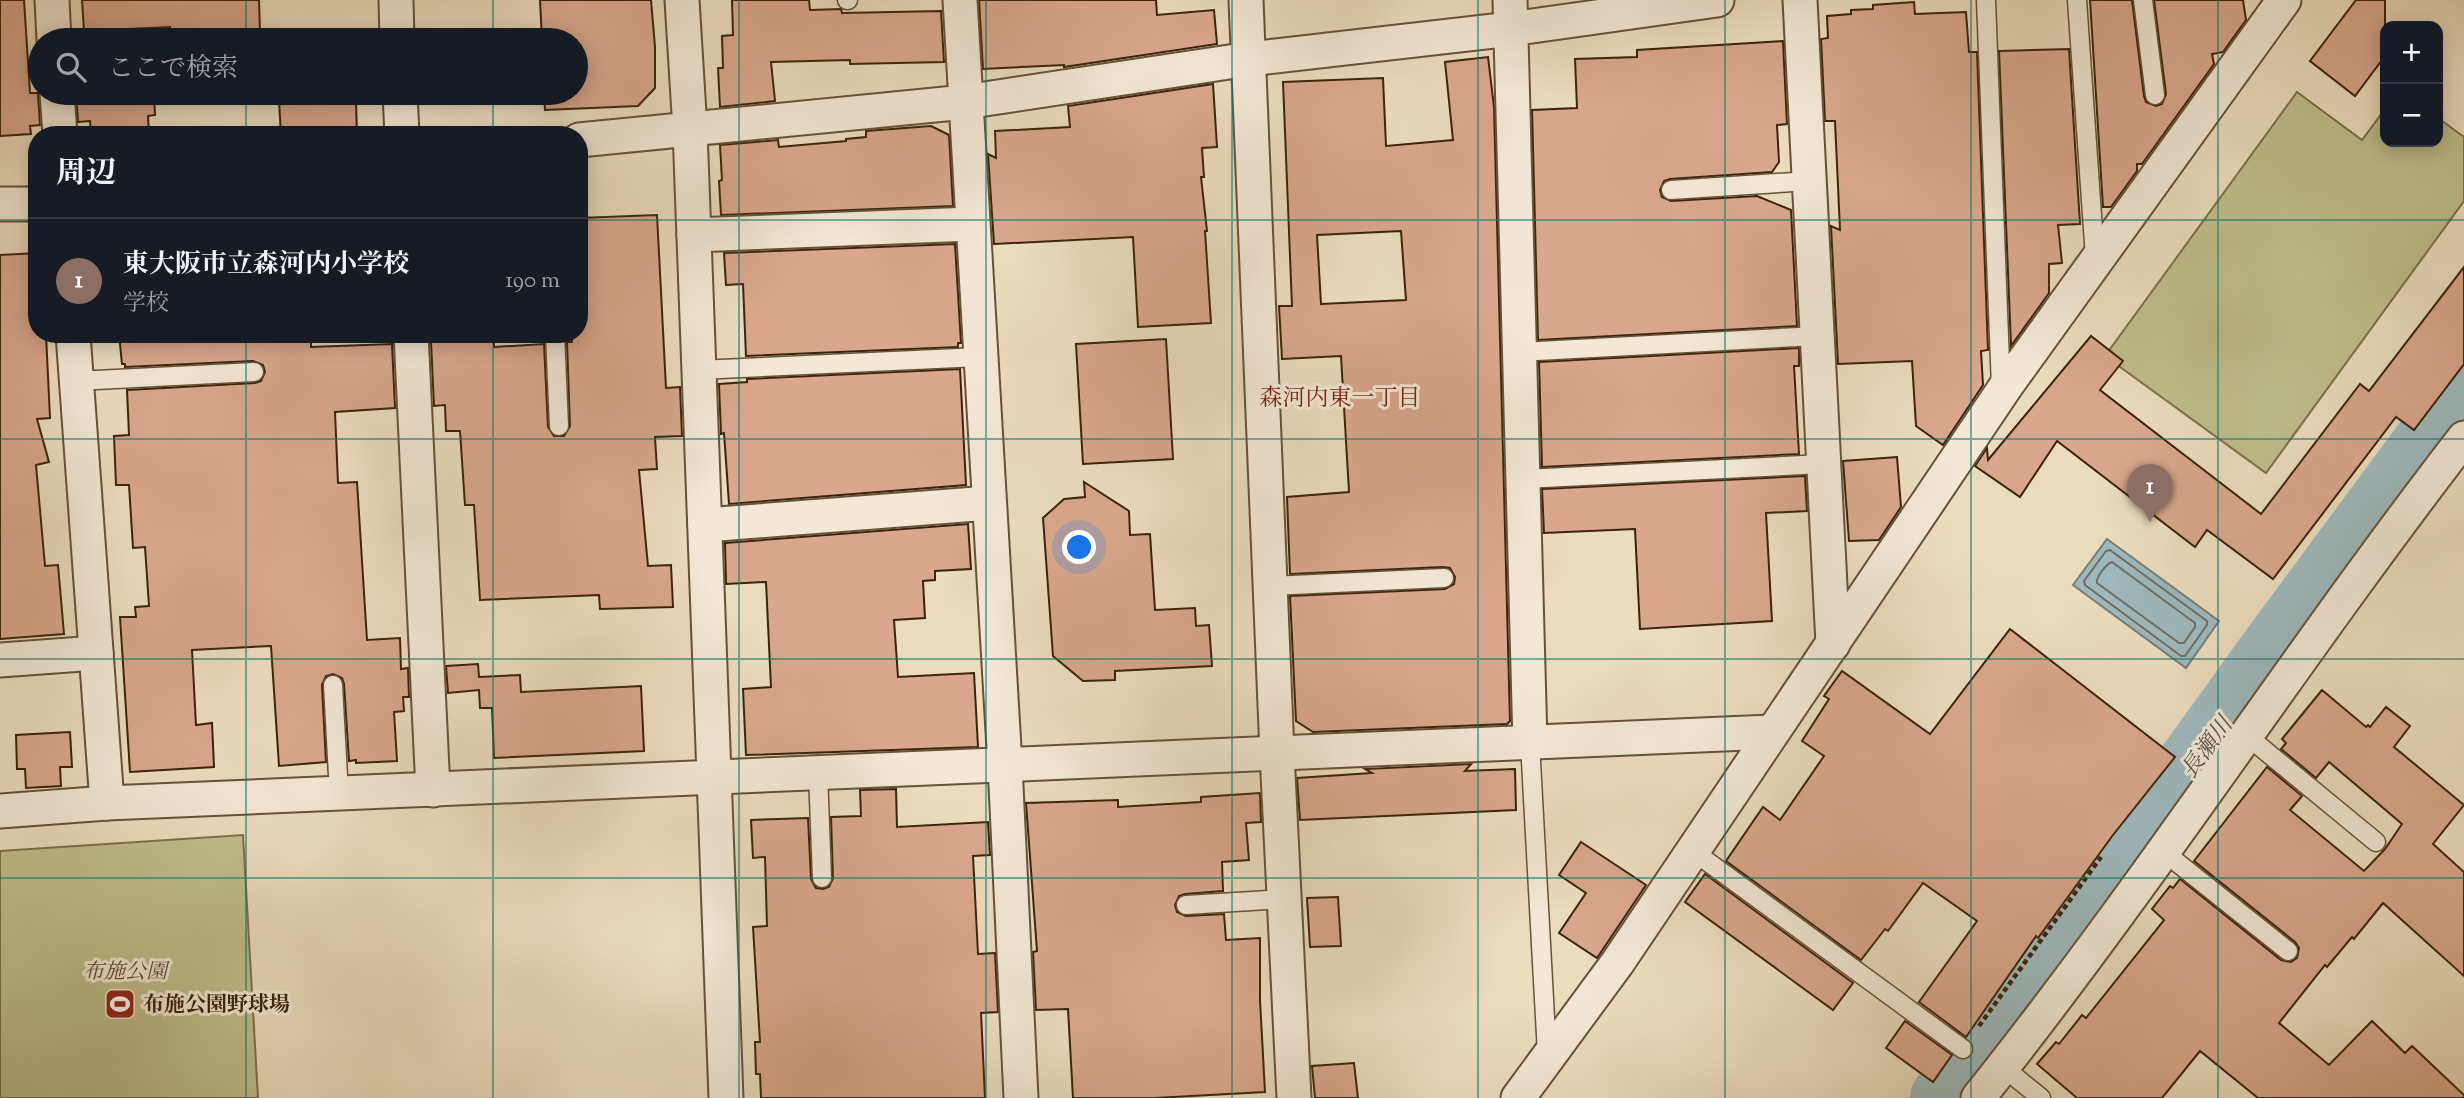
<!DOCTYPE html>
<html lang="ja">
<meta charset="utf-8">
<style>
body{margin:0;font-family:"Sorts Mill Goudy","Noto Serif JP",serif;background:#20242c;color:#f1f3f6}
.controls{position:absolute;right:21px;top:21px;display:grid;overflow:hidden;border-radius:14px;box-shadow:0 4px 18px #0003}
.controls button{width:63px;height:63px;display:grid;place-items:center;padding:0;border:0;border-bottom:2px solid #363941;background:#171b24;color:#f1f3f6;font:35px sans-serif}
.you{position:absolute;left:1080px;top:548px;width:24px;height:24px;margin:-18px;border:5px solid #fff;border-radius:50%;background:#1a73e8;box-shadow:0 0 0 10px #1a73e833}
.badge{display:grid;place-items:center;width:46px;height:46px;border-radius:50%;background:#c59692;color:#fff;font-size:23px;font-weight:700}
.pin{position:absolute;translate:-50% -58px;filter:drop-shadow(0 2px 4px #0008)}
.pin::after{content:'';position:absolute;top:37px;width:24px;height:21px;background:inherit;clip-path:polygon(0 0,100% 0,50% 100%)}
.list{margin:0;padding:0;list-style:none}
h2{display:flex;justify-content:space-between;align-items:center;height:91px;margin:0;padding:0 28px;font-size:30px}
h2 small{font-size:23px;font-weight:400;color:#9ea1a6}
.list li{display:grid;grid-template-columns:46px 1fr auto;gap:21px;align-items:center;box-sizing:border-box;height:126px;padding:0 28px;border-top:2px solid #363941}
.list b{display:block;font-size:26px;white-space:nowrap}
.list p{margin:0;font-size:23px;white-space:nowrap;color:#9ea1a6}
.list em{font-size:23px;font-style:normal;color:#9ea1a6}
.icon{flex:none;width:38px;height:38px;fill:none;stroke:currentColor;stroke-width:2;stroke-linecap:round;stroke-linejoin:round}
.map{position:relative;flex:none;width:2464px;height:1098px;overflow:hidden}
.search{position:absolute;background:#171b24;box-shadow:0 4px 18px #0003;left:28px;top:28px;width:560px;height:77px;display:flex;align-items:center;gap:18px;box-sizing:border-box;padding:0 24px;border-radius:38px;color:#9ea1a6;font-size:26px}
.panel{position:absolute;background:#171b24;box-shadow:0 4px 18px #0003;left:28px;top:126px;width:560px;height:217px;border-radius:28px}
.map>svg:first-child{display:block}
.green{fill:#bebe8d;stroke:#7c704c;stroke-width:2}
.water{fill:#9eb9bd;stroke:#767d75;stroke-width:2}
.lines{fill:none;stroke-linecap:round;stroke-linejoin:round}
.shore{stroke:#6c6e64;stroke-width:2}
.river{stroke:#9eb9bd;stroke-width:68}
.building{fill:#d8a78d;stroke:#3b230a;stroke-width:2;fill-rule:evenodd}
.service-casing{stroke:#675137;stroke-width:21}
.minor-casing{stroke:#675137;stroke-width:37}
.path{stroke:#3b230a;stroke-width:4.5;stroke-dasharray:5 3.5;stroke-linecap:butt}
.service{stroke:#f2e8d5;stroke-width:18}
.minor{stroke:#f2e8d5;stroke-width:33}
.grid{fill:none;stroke:#0f766e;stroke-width:2;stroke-opacity:0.55}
.labels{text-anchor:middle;stroke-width:6;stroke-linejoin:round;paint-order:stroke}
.park-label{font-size:21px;font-style:italic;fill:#5c4a2b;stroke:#f2e8d5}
.poi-label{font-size:21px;font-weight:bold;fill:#3b230a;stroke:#f2e8d5;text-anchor:start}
.neighbourhood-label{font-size:23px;fill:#7a1f14;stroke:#f2e8d5}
.water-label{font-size:23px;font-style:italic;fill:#595040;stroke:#f2e8d5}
</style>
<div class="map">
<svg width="2464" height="1098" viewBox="0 0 2464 1098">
<rect width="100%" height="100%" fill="#ebdcbe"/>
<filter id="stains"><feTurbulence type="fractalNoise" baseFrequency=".00286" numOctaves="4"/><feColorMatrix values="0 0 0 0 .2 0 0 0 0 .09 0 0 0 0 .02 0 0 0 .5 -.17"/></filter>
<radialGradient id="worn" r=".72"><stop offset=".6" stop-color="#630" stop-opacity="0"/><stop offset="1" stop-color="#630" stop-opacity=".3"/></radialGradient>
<g class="green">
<path d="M2297,92L2362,140L2385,109V142H2438V118L2464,137V201L2266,473L2105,356Z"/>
<path d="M243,835L258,1098H0V851Z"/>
</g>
<path class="water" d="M2107,539L2219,621L2186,668L2073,585Z"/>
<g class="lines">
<g class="shore">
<path d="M2110,550L2207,621V625L2185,656H2181L2085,585L2084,581L2106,551Z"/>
<path d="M2112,562L2195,623V627L2184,643H2179L2097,583C2096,577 2106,564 2112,562Z"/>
</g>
<path class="river" d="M1944,1098L1992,1040L2284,636L2464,393"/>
</g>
<g class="building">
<path d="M0,0H24L30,93H38L40,125L30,126L31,134L0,136Z"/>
<path d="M82,0H259L260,32L321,30V40H170V27L84,31Z"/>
<path d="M540,0H651L655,47V88L638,106L545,110L544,93H576V40H542Z"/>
<path d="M732,0H809L810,10L841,9L842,13L941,11L944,62L850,64V60L771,62L775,101L720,107L718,68H723L722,36L733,35Z"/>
<path d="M979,0H1156L1157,15L1214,10L1217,44L1064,67V65L983,69Z"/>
<path d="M2090,0H2132L2144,96L2146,102L2156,106L2162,104L2166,94L2154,0H2243L2246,20L2223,52L2212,54L2214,64L2142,164H2137V171L2111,207H2103Z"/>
<path d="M2356,0H2385V56L2355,96L2310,61Z"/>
<path d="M1914,2L1915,14L1966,12L1969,52H1977L1988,350L1981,351L1983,385L1943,445L1916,426L1912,361L1838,364L1831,226L1840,230L1835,121H1825L1821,39L1828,38L1827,16L1851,14V10L1873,9V5Z"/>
<path d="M1783,41L1787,124L1777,125L1779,162L1772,172L1670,179L1664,181L1660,190L1662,197L1671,201L1757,196L1791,210L1797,326L1538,340L1532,110L1577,108L1575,59L1637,57V50Z"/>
<path d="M2069,49L2080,224L2058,225L2062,263L2049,264V293L2011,346L1999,51Z"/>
<path d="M1488,57L1494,107L1510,721L1507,724L1313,732L1296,721L1290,596L1445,589L1454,584L1455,577L1450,568L1443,567L1290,574L1287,497L1349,492L1341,356L1282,359L1279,306H1292L1283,82L1383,78L1386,146L1453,140L1445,62ZM1401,231L1406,300L1321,304L1317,235Z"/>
<path d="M1213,84L1217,147L1202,148L1204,177H1201L1207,231H1205L1211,323L1138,327L1133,237L994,244L988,154L996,158L995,131L1070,127L1068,106Z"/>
<path d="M76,93H154L155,115L148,116L149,135H91L90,121L78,122Z"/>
<path d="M233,93H323V103L356,102L357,135H281L279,101L233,102Z"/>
<path d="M931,126L949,135L953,206L721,215L719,181L722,180L720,145L778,140L779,147L846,141V139L866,137V131Z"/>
<path d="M657,215L666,388L680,387L682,436L655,437L657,469L639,470L648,566L671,565L673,607L600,609L599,595L480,600L474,505H465L460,431H446L445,405L434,406L431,342H439L438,334H494V347L544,344L548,427L554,436H564L570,426L567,342H572V334H579V218Z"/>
<path d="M955,244L961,343H958V347L746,356L743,284L726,285L724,253Z"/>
<path d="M37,253V334H46L50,418L37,419L49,462L36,465L45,566L58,565L64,634L0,639V255Z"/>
<path d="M2464,267V364L2414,430L2396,417L2273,579L2207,530L2195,547L2057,441L2020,497L1975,466L1987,448L1988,460L2091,336L2123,361L2100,390L2261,514L2360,384L2369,391Z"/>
<path d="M119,334H259L260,340L311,337V347L392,344L395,408L335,412L338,483L357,482L367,640L400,638L401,669L408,668L409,697H403L404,711L394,712L397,761L356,763V760L349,761L344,684L342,678L333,674L326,676L322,685L326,762L279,766L271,646L192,650L196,725L212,723L214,767L130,772L120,617H136L135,607L149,606L145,547L133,548L129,485H116L114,436L129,435L127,390L255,383L261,381L265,372L263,365L253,361L125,367V364H122Z"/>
<path d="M1166,339L1173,459L1083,464L1076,344Z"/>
<path d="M1799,348V366H1794L1799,454L1542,467L1539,362Z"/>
<path d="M960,369L966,485L729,504L724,433L721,434L719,384L747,382V379Z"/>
<path d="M1897,457L1901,507L1879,540L1849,541L1843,461Z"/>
<path d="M1805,476L1807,511L1766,513L1772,621L1640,629L1635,529L1544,533L1542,489Z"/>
<path d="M1084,482L1129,511L1130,535L1150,534L1155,610L1195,608L1196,626L1209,625L1212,666L1115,671V680L1083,681L1053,656L1043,518L1064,499L1085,497Z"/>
<path d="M968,524L971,569L935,571V580L923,581L925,618L894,620L898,677L974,673L978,747L746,755L743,689L771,687L766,582L726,584L725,543Z"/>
<path d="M2010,629L2175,757L2113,835L2038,938L2036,936L1966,1037L1919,1002L1977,921L1923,883L1888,931L1885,929L1861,960L1726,861L1763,807L1780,820L1824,756L1802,741L1829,699L1824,696L1842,671L1930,734Z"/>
<path d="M478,664L479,677L520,675L521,692L641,686L644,751L494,758L492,708H480L479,690L448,693L446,666Z"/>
<path d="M2322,690L2366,727L2368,725L2370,727L2386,707L2410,726L2394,747L2464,805L2433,844L2464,872V976L2383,903L2354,939L2352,937L2327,967L2325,965L2279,1023L2329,1065L2372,1021L2405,1053L2412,1046L2464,1095V1098H2258L2200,1051L2162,1098H2077L2037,1064L2056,1042L2059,1044L2082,1015L2086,1018L2164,920L2152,909L2170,886L2173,888L2180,879L2281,960L2291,962L2297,958L2299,948L2295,942L2194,861L2267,767L2302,796L2290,810L2364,871L2385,849L2402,824L2329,762L2316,778L2281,749L2286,743L2282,739Z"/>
<path d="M70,732L72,767H60L61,786L26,788L25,769H17L16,735Z"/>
<path d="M1471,764L1465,771L1515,769L1516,810L1300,820L1297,778L1372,773L1365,769Z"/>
<path d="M896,789L897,827L988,822L990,855L973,856L978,954L995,953L998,1012L981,1013L985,1098H761L760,1074H756L755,1042H760L753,927L767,926L765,857L753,858L751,820L808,818L811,879L816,888L823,889L829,887L833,878L831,817L861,816L860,790Z"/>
<path d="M1260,793L1261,822L1246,823L1249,860L1222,862L1223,891L1185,894L1179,896L1175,905L1177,912L1186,916L1224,914L1226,940L1260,938V1000L1265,1092L1155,1098H1073L1068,1009L1036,1010L1033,952L1037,951L1026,803L1118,800V807L1201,802V797Z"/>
<path d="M1581,842L1646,885L1597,958L1559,933L1586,893L1559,875Z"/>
<path d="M1705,874L1853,983L1833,1010L1685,902Z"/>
<path d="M1338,897L1341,946L1310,947L1307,898Z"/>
<path d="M1905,1021L1952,1055L1933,1082L1886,1048Z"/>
<path d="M1354,1063L1358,1098H1315L1312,1066Z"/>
</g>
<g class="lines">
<g class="service-casing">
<g id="service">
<path d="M847,0H848"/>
<path d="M1986,0L2001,388"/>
<path d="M2077,0L2095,258"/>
<path d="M2143,0L2155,95"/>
<path d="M1671,190L1809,181"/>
<path d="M555,334L559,426"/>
<path d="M1520,352L1817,336"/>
<path d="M699,370L980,357"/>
<path d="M76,381L254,372"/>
<path d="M1523,479L1823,464"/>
<path d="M1270,586L1444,578"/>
<path d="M333,685L339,794"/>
<path d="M2246,735L2376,842"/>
<path d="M1530,743L1547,1054"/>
<path d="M818,773L822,878"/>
<path d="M1693,851L1963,1049"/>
<path d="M2164,852L2288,951"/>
<path d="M1186,905L1285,899"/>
<path d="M2003,1067L2041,1098"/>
</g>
</g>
<g class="minor-casing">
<g id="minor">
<path d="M52,0L54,40"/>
<path d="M396,0L397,40"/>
<path d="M682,0L690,130L726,1098"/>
<path d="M960,0L1005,765L1021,1098"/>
<path d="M1246,0L1277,753L1294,1098"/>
<path d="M1510,0L1530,743"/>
<path d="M1800,0L1833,644"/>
<path d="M57,93L60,135"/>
<path d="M400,93L402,135"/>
<path d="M579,140L965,102L1249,59L1511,29L1717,0"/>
<path d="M0,204H37"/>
<path d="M694,235L972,224"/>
<path d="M73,334L107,803"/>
<path d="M411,334L433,790"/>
<path d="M705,525L989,503"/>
<path d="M0,660L96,653"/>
<path d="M0,811L107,803L1771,732"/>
<path d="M1518,1098L1618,962L2006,386L2284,0"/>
<path d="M1978,1098C2149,884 2297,654 2464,438"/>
</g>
</g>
<path class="path" d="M1979,1026L2101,857"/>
<use href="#service" class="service"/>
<use href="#minor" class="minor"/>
</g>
<path class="grid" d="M246,0V40M493,0V40M739,0V1098M986,0V1098M1232,0V1098M1478,0V1098M1725,0V1098M1971,0V1098M2218,0V1098M246,93V135M493,93V135M0,220H37M579,220H2464M246,334V1098M493,334V1098M0,439H2464M0,659H2464M0,878H2464"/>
<defs>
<g id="stadium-square" transform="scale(1.575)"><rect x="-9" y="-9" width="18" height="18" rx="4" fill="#8f2418" stroke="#f2e8d5"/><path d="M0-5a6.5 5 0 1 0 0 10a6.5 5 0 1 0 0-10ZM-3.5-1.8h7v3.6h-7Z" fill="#fff"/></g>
</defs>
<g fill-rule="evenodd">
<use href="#stadium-square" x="120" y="1004"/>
</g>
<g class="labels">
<g class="park-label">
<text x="125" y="978">布施公園</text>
</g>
<g class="poi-label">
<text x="143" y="1011">布施公園野球場</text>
</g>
<g class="neighbourhood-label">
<text x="1340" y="405">森河内東一丁目</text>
</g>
<g class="water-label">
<text transform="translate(2206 747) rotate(-54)" y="8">長瀬川</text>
</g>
</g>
<rect width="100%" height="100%" filter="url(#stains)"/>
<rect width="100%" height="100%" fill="url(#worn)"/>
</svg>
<div class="controls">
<button>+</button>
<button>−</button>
</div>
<div class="you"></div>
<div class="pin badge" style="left:2150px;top:522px;background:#8d6e63">1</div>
<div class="search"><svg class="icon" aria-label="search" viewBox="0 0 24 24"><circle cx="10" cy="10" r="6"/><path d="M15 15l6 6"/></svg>ここで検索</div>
<section class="panel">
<h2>周辺<small></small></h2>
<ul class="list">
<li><span class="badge" style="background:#8d6e63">1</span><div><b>東大阪市立森河内小学校</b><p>学校</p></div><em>190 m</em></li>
</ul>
</section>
</div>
